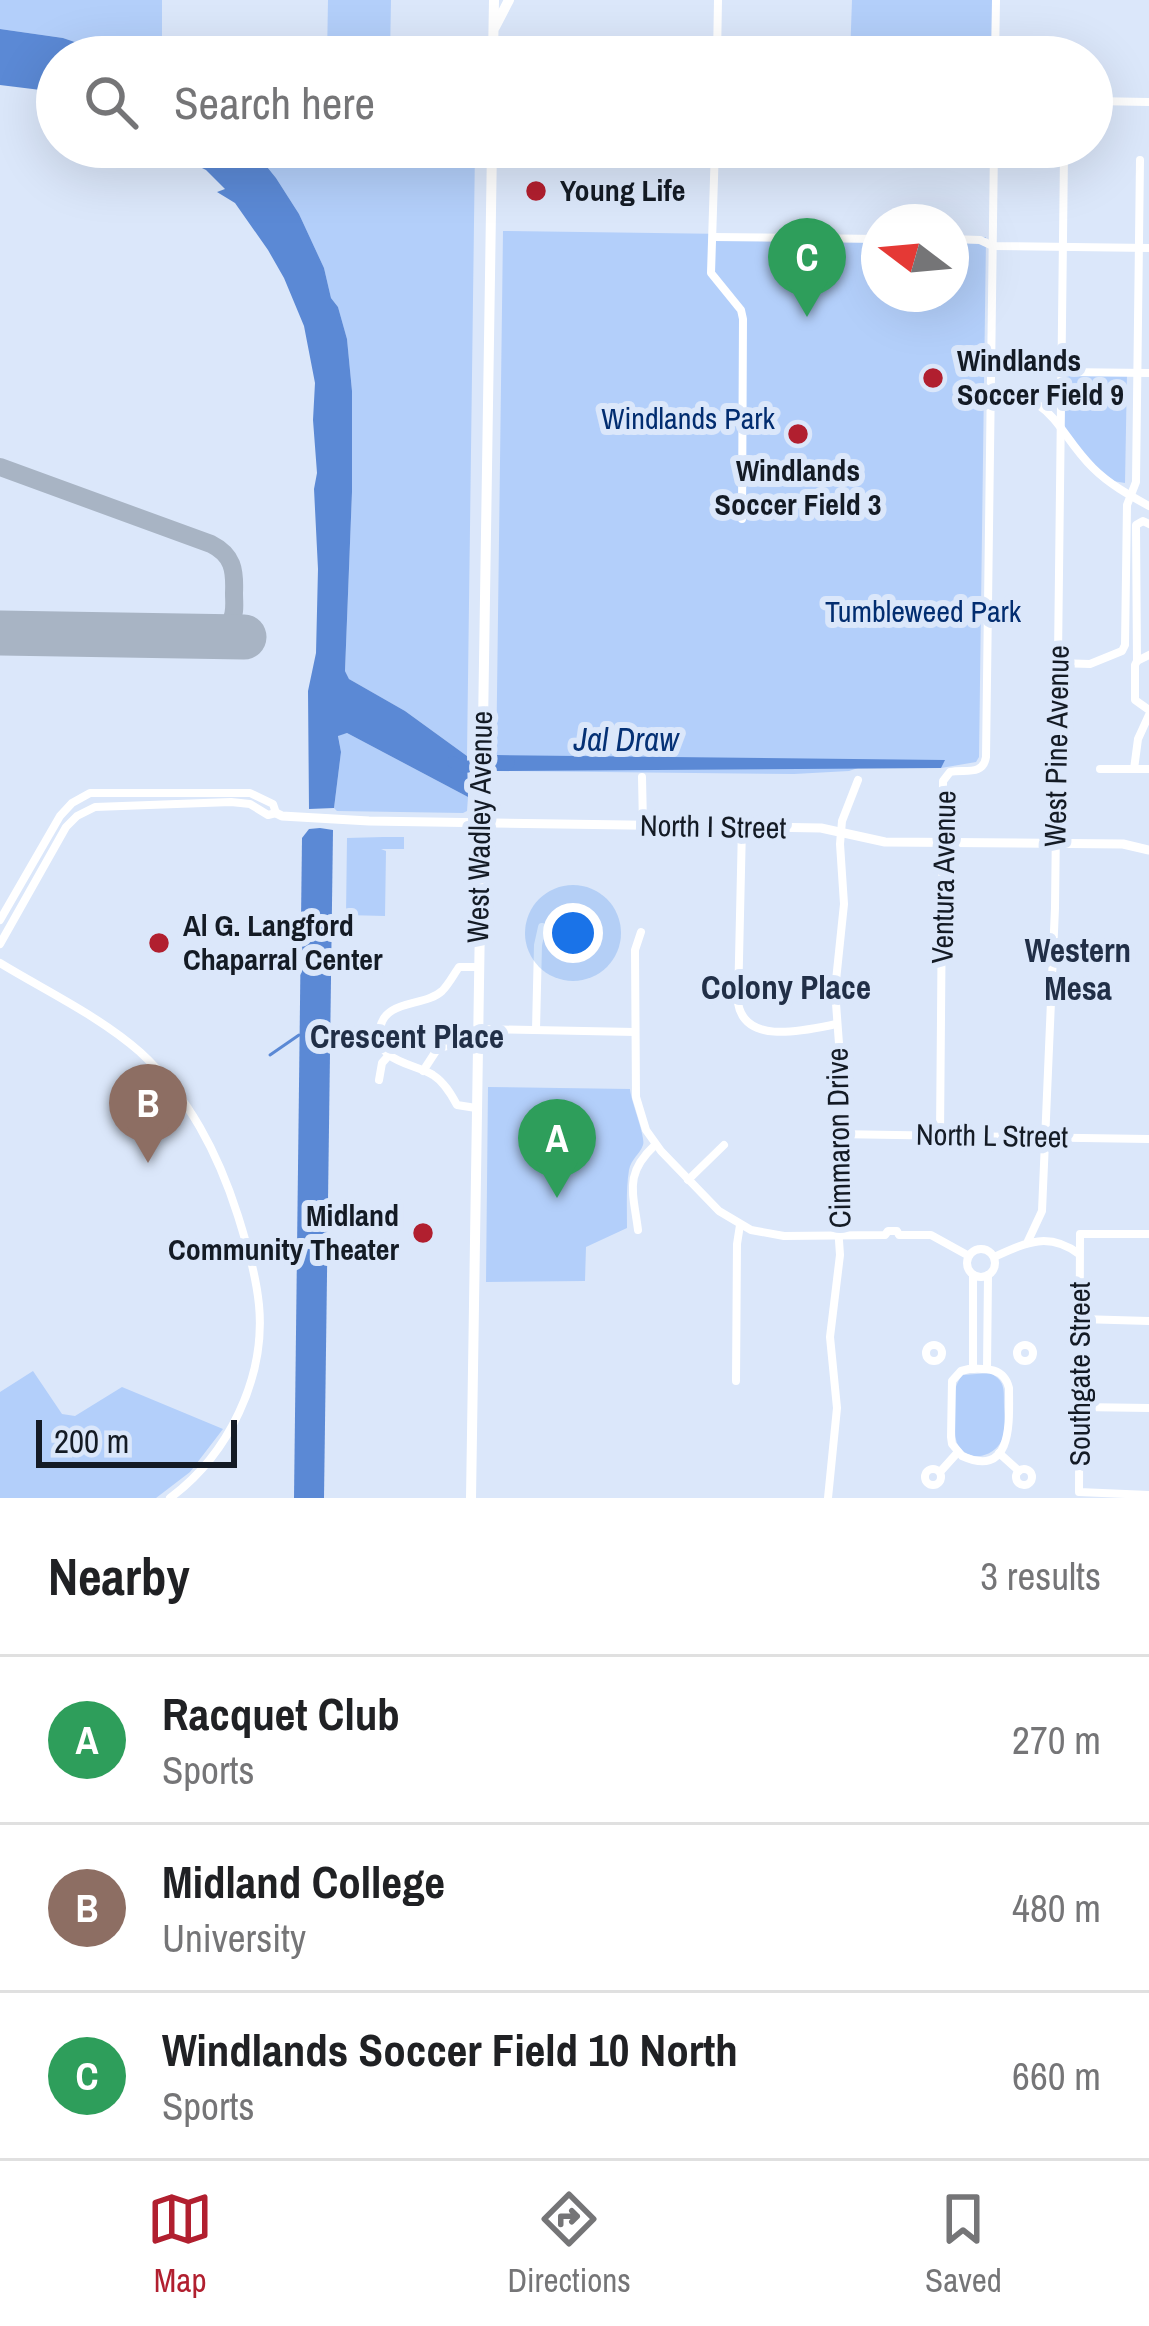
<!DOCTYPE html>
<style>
body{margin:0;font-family:"Archivo Narrow",sans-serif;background:#f6f6f6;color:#202124}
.compass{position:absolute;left:861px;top:204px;width:108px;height:108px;border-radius:50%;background:#fff;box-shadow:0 12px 48px #0002;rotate:286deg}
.scale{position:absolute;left:36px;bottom:30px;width:201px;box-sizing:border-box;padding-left:12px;border:6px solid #141b25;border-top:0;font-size:33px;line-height:42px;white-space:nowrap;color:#141b25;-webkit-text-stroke:9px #dbe7fa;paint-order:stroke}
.you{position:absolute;left:573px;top:933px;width:42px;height:42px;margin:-30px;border:9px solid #fff;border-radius:50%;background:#1a73e8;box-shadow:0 0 0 18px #1a73e833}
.badge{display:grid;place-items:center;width:78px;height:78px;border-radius:50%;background:#b11f2f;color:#fff;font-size:39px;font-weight:700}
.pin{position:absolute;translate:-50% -99px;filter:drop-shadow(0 3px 6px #0008)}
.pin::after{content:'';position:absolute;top:63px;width:42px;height:36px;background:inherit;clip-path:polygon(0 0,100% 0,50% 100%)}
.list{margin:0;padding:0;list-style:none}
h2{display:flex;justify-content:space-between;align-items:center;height:156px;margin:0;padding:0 48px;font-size:51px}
h2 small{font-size:39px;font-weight:400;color:#757577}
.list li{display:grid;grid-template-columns:78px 1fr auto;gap:36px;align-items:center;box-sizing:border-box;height:168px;padding:0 48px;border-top:3px solid #e0e0e0}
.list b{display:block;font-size:45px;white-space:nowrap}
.list p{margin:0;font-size:39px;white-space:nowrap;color:#757577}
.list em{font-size:39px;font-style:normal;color:#757577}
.icon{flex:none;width:66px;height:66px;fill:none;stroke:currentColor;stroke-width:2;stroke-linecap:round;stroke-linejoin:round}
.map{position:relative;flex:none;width:1149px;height:1498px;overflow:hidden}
.search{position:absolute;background:#fff;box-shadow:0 12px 48px #0002;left:36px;right:36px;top:36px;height:132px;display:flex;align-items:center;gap:30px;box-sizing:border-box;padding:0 42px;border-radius:66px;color:#757577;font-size:45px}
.sheet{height:660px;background:#fff}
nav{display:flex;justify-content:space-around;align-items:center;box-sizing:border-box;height:168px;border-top:3px solid #e0e0e0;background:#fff;font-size:33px;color:#757577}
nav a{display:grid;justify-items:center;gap:6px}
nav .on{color:#b11f2f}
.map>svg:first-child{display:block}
.green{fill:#b3cffa}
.water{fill:#5b89d5}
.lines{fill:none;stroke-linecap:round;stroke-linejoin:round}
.stream{stroke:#5b89d5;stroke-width:3}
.river{stroke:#5b89d5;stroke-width:12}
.taxiway{stroke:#a8b4c4;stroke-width:18}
.runway{stroke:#a8b4c4;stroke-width:45}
.minor{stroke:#fff;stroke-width:8}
.tertiary{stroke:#fff;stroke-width:9}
.secondary{stroke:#fff;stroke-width:10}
.poi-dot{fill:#b11f2f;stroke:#dbe7fa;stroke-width:4.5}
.labels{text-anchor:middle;stroke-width:12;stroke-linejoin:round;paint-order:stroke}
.poi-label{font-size:30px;font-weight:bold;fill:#141b25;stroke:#dbe7fa;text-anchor:start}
.park-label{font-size:30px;fill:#022d70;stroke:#dbe7fa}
.street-label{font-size:30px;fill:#141b25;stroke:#dbe7fa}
.water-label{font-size:33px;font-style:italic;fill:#053175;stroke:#dbe7fa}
.neighbourhood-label{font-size:33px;font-weight:bold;fill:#212f47;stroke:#dbe7fa}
</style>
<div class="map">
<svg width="1149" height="1498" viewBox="0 0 1149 1498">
<rect width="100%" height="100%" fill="#dbe7fa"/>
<g class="green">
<path d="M0,0H162V55L238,57H119L63,38L0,29Z"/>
<path d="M328,0H391L390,57H327Z"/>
<path d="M852,0H994L993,57H850Z"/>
<path d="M251,147H475L467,756L405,711L349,679L345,671L352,492V391L347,339L338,307L331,298L324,268L299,214L276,178Z"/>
<path d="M503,231L879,236V294H951V237H986L979,757L976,762L941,768L864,766L849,771L794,774L496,771Z"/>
<path d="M1062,372L1127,373L1125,483L1107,480L1061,429Z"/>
<path d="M347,733L468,797L467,811L463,813L337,811L334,808L341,752L338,735Z"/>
<path d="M383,837H404V849H381L386,851L385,916L346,915L347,838Z"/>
<path d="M488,1087L630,1089C631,1102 646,1137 643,1145C640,1154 631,1159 629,1170C626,1188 627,1209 627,1228L586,1247L585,1281L486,1282Z"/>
<path d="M33,1371L62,1414L75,1416L122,1387L223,1429L190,1472L156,1498H0V1392Z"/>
<path d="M990,1373C1005,1381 1004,1388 1004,1405C1004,1414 1006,1425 1004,1433C1001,1453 975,1465 960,1448C954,1441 955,1429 955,1420C955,1404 951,1387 963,1375Z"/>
</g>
<g class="water">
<path d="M0,29L63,38L119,57H57V92L0,85Z"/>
<path d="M160,147H251L276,178L299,214L324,268L331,298L338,307L347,339L352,391V492L345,671L349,679L405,711L467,756L468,797L347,733L338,736L341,752L334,808L309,809L308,691L316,653L318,569L314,489L317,473L313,420L315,383L304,326L284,278L268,250L235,203L217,192L225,189L206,170Z"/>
<path d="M495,755L945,760L941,768L494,771Z"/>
<path d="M320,828L333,830L324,1498H294L302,838L309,829Z"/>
</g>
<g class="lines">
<path class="stream" d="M270,1055L299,1035"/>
<path class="river" d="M453,762L463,767L509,763"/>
<path class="taxiway" d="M0,467L211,544C233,555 235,570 234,593C234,603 236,614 230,622C224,631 214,634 204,637"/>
<path class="runway" d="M0,633L244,637"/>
<g class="minor">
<path d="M717,57L718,0"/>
<path d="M995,57L996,0"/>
<path d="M1092,101L1149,102"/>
<path d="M715,147L711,273L741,310L743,319L742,519"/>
<path d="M492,156H562"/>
<path d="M714,237L879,239"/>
<path d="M951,239L980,240L993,246L1149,248"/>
<path d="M1061,372L1149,373"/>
<path d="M991,395C1055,393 1054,429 1093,468C1109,484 1129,495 1149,506"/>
<path d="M1149,655L1137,661L1135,665V700L1149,710"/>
<path d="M1137,661L1136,525L1143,521L1149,524"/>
<path d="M1058,663L1090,664L1122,651L1125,645L1127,505L1136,482L1140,160"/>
<path d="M1100,769H1149"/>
<path d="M1134,769L1138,739L1149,715"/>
<path d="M642,777L643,825"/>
<path d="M742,827L738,1003C745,1046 806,1030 837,1024"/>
<path d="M0,920L60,816L72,803L90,793H250L273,804L276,813"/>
<path d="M641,932L635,950L636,1097L646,1130L661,1151L719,1211L751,1230L784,1236L885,1235L888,1231H897L899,1235H931L969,1256"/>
<path d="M0,944L66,827L77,816L95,807L231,802L250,804L268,815L276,813"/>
<path d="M0,963C46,991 99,1016 140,1052C189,1097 218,1153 238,1216C247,1245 256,1275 259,1305C266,1378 228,1455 170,1498"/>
<path d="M477,1029L635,1032"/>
<path d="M536,1030L538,945L542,927"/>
<path d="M423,1071L438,1048L447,1046"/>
<path d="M379,1080L382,1063L389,1055"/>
<path d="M476,1108L457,1105C451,1094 444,1082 433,1075C413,1063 374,1062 380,1029C384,999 425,1007 442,991C449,984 454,974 459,967H478"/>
<path d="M835,1134L1149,1139"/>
<path d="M940,1135L943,781L950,772C965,769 983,776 986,757L994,147"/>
<path d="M688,1180L724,1145"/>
<path d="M638,1230C633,1191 624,1174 655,1145"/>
<path d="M1149,1234H1080L1079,1492L1149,1495"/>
<path d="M1028,1241L1042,1211L1055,908L1064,154"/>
<circle cx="981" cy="1263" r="14"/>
<path d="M994,1257C1025,1243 1048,1231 1079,1254"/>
<path d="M1080,1319L1149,1321"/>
<circle cx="1025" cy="1353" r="8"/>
<circle cx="934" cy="1353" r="8"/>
<path d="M969,1369C987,1368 1004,1368 1009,1388C1009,1420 1014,1479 962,1456L952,1444L951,1437L952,1381L961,1371Z"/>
<path d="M973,1369V1275"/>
<path d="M987,1369L988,1275"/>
<path d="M736,1381L737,1244L740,1225"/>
<path d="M1079,1407L1149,1408"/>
<path d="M999,1453L1019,1471"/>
<circle cx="933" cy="1477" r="8"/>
<circle cx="1024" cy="1477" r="8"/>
<path d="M940,1472L958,1452"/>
<path d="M828,1498L837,1408L830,1337L840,1255L833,1154L842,1084L835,990L844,904L840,844L842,821L858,780"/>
</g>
<path class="tertiary" d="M276,813L282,816L369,821L821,828L885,842L1123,844L1149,850"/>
<g class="secondary">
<path d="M495,27L509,0"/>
<path d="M493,57L494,0"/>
<path d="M471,1498L492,147"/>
</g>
</g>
<g class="poi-dot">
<circle cx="536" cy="191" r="12"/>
<circle cx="933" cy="378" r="12"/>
<circle cx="798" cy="434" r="12"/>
<circle cx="159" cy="943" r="12"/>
<circle cx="423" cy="1233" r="12"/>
</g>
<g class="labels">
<g class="poi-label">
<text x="560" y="201">Young Life</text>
<text x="957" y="371">Windlands<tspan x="957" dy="34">Soccer Field 9</tspan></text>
<text x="798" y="481" text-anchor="middle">Windlands<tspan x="798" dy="34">Soccer Field 3</tspan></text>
<text x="183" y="936">Al G. Langford<tspan x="183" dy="34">Chaparral Center</tspan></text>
<text x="399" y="1226" text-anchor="end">Midland<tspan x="399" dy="34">Community Theater</tspan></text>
</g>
<g class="park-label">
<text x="688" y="429">Windlands Park</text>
<text x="923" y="622">Tumbleweed Park</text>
</g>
<g class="street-label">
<text transform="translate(1057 746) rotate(-89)" y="10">West Pine Avenue</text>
<text transform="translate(480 827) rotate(-89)" y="10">West Wadley Avenue</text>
<text transform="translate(713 827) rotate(1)" y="10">North I Street</text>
<text transform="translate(944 877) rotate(-89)" y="10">Ventura Avenue</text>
<text transform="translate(992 1136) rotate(1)" y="10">North L Street</text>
<text transform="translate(839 1138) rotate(-91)" y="10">Cimmaron Drive</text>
<text transform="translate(1080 1374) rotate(-90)" y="10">Southgate Street</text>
</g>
<g class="water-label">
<text x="626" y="751">Jal Draw</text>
</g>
<g class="neighbourhood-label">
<text x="1078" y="962">Western<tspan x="1078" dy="38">Mesa</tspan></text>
<text x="786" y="999">Colony Place</text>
<text x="407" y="1048">Crescent Place</text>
</g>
</g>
</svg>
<svg class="compass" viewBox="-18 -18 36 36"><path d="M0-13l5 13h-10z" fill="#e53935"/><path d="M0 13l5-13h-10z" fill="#757577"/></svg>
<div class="scale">200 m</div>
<div class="you"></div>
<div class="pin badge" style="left:557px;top:1198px;background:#2e9e5b">A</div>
<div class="pin badge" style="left:148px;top:1163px;background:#8d6e63">B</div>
<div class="pin badge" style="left:807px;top:317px;background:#2e9e5b">C</div>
<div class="search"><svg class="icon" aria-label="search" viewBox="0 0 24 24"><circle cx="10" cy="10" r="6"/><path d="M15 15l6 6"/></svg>Search here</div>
</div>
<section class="sheet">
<h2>Nearby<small>3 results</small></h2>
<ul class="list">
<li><span class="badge" style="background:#2e9e5b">A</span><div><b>Racquet Club</b><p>Sports</p></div><em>270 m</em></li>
<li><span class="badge" style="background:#8d6e63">B</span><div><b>Midland College</b><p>University</p></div><em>480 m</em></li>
<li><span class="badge" style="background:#2e9e5b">C</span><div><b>Windlands Soccer Field 10 North</b><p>Sports</p></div><em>660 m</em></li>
</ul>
</section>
<nav>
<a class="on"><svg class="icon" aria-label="map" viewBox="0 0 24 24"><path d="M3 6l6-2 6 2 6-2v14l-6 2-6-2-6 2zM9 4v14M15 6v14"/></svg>Map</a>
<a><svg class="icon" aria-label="directions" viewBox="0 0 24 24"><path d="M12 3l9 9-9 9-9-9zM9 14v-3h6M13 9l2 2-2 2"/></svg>Directions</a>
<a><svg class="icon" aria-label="saved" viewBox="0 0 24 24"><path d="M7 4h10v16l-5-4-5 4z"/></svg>Saved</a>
</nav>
